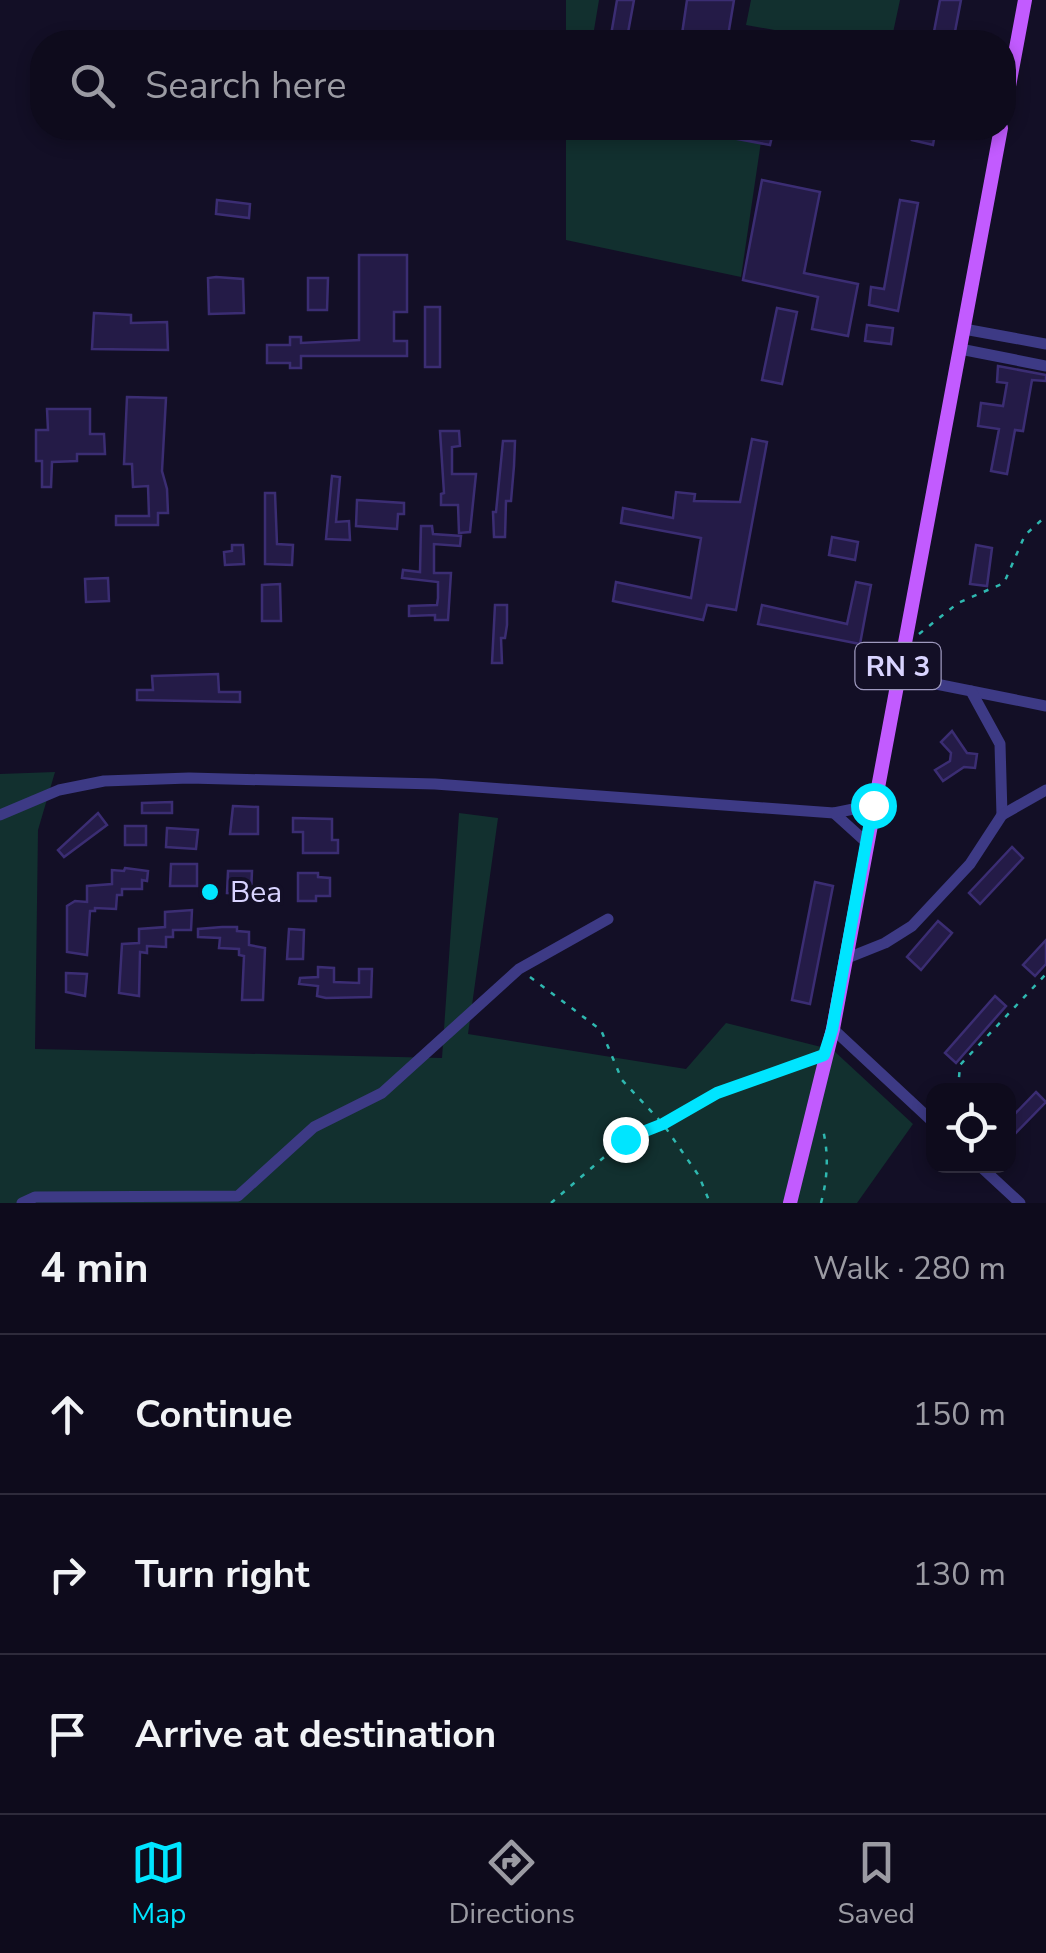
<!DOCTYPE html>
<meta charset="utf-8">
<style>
body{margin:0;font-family:"Nunito Sans",sans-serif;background:#1c1929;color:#f1f3f6}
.controls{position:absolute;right:30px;bottom:30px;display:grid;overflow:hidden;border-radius:20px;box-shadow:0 5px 15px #0003}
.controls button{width:90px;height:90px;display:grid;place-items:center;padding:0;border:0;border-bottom:2px solid #2e2b3b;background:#0e0b1c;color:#f1f3f6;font:50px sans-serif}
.stop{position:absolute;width:30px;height:30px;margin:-22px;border:8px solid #00e5ff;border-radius:50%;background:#fff}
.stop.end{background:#00e5ff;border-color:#fff;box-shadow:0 2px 10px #0008}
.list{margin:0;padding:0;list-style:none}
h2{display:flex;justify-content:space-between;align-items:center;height:130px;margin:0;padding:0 40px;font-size:42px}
h2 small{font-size:32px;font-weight:400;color:#9b9ba3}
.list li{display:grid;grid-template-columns:65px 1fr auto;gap:30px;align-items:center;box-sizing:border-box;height:160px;padding:0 40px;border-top:2px solid #2e2b3b}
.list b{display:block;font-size:38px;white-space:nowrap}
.list em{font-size:32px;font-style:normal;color:#9b9ba3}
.icon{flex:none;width:55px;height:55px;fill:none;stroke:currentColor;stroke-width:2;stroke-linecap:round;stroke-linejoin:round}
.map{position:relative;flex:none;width:1046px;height:1203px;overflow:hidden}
.search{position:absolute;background:#0e0b1c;box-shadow:0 5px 15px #0003;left:30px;right:30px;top:30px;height:110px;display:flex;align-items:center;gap:25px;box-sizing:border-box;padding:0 35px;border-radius:40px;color:#9b9ba3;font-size:38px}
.sheet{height:610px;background:#0e0b1c}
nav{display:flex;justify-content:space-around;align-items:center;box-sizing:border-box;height:140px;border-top:2px solid #2e2b3b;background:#0e0b1c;font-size:28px;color:#9b9ba3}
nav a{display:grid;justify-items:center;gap:5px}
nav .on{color:#00e5ff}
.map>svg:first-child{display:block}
.green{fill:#12302f}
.building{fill:#241b47;stroke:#3b2d73;stroke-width:2.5}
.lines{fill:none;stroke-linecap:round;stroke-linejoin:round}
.path{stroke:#2fb8b0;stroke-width:2.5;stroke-dasharray:5 8;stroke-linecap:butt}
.minor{stroke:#3d3a85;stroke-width:11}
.major{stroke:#c25bff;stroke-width:14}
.route{stroke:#00e5ff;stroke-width:12}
.poi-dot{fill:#00e5ff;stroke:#130f26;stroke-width:4}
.labels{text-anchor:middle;stroke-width:8;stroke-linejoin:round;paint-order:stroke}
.shield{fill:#130f26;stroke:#9e99be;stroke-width:2.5}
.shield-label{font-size:28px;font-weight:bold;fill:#d9d4ff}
.poi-label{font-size:30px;fill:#d9d4ff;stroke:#130f26;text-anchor:start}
</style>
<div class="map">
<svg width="1046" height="1203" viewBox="0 0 1046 1203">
<rect width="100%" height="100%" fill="#130f26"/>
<g class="green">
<path d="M566,0H599L592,42H566Z"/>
<path d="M751,0H900L891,42H842L746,25Z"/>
<path d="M566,128H763L741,277L566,240Z"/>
<path d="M55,772L38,830L35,1049L442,1058L459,813L498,818L468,1034L686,1069L726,1023L833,1050L913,1124L857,1203H0V774Z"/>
</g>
<g class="building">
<path d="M617,0H634L627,38L611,35Z"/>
<path d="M687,0H734L727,42L682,34Z"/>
<path d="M940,0H961L953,42H932Z"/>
<path d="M701,128H774L770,145L700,132Z"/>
<path d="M915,128H936L933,145L912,140Z"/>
<path d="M762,180L820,192L804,273L858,284L848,336L812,329L818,297L743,280Z"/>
<path d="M217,200L250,204L249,218L216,214Z"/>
<path d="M900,200L918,203L898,311L869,305L871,287L884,289Z"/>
<path d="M359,255H407V312H394V341H407V356H301V368H290V363H267V345H290V337H301V343L359,340Z"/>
<path d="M216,277L243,279L244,313L209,314L208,278Z"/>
<path d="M308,278H328L327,310H308Z"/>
<rect x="425" y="307" width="15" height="60"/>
<path d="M777,308L797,312L782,384L762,380Z"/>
<path d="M94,313L131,315V323L167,322L168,350L92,349Z"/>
<path d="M867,325L893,328L891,344L865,341Z"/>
<path d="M998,366L1046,375V381L1032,380L1023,431L1015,430L1007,474L991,471L999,429L978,426L981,403L1003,406L1007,383L997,382Z"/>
<path d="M127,397L166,398L162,471L167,489L168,513H158V525H116V516H149L148,486L133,487L132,464H124Z"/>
<path d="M47,409H90V434H104L105,454H77V461L52,462L51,487H42V461H36V430H48Z"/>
<path d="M440,431H459L460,446L452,447V474H476L470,532L459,533L458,505H441V494L444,493Z"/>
<path d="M752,439L767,442L736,610L707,605L703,620L613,601L616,582L691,598L701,538L621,523L623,508L673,518L676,492L695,494L694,501L740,502Z"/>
<path d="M503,441H515L514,466L511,501H506L505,537H494L493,512H496Z"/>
<path d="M332,476L340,477L336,522L349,521L350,540L326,539Z"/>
<path d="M265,493H275L277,544L293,545L292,565L265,564Z"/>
<path d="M357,500L404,503V514H398L397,529L356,526Z"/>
<path d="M421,526H432L433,534L461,536L460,546L434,544V573H451L448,620H435V615L409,616V606L437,605L438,598V582L402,578L403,570L420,572Z"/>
<path d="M832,537L858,542L855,560L829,555Z"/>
<path d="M232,545H243L244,564L225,565L224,552L232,551Z"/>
<path d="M976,545L992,548L987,586L970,584Z"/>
<path d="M108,578L109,601L86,602L85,579Z"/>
<path d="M856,582L871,585L860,644L758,624L762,605L847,624Z"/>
<path d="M280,584L281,621H262V585Z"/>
<path d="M495,605H507V625L505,638H501L502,663H492Z"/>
<path d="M218,674L219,692H240V702L137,700V690H153L152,676Z"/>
<path d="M952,731L967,753L977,754L975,768L964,767L943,781L935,770L950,761L951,753L941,742Z"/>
<path d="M172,802V813H142V803Z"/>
<path d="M233,806L258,807V834H230Z"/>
<path d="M98,813L107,825L64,857L58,850Z"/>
<path d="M293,818L332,819V840H338V853H303V832H293Z"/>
<rect x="125" y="826" width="21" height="19"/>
<path d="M167,828L198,830L196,849L166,847Z"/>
<path d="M1012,847L1023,858L980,904L969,893Z"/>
<path d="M171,864H197V886H170Z"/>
<path d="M125,868L148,871L147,881L142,880V889H122V895H117L116,909L95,908V911H90L87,955L67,952V906L75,901L87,902V886L112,884V870L124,871Z"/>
<path d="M228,871H252L251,894L227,893Z"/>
<path d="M298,873H318V877L330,878V896H316V901H298Z"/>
<path d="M815,882L833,886L810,1004L792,1000Z"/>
<path d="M192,910L191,930H173V937H166V947L147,946V953L140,952L139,996L119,993L122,944L139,943V929L165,927V912Z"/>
<path d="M938,921L952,933L921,970L907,957Z"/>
<path d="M222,927H237V931L249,932V945L265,948L263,1000H242L244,956L239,955V949L219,948L220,938L198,937V929Z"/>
<path d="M289,929L304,930L303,959H287Z"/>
<path d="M1046,940V964L1035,976L1023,965Z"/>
<path d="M318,967L334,968V982L359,983V969H372L371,997L326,998L317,996L318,986L299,984L300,978L318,977Z"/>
<path d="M66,973L87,974L85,996L66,992Z"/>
<path d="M995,996L1006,1006L956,1063L945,1053Z"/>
<path d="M1036,1092L1046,1102L1008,1141V1121Z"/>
</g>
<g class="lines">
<g class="path">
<path d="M919,634L958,603L1004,583L1025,535L1046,516"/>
<path d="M530,977L601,1030L622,1080L663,1124L717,1093L813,1059"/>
<path d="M958,1090L960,1065L1046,974"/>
<path d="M551,1203L625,1139L663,1124L699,1176L710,1203"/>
<path d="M821,1203C828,1177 829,1152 822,1126"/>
</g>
<g class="minor">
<path d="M964,329L1046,344"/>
<path d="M960,349L1046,366"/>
<path d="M896,676L1046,706"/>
<path d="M971,691L1000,744L1002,815"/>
<path d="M834,813L866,842"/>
<path d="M0,815L59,790L104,781L189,778L435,784L834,813L873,805"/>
<path d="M845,959L885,943L912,926L970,864L1002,815L1046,790"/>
<path d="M833,1029L934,1123"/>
<path d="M980,1166L1020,1203"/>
<path d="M22,1203L35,1197L238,1196L314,1127L382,1093L519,969L608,919"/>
</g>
<g class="major">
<path d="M1004,113L1025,0"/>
<path d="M790,1203L833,1029L1001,128"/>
</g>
</g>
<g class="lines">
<path class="route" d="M625,1139L663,1124L717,1093L824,1055L832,1030L873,805"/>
</g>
<circle class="poi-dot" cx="210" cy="892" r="10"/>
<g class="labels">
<rect class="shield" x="855.5" y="643" width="85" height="46" rx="8"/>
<g class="shield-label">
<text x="898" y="676">RN 3</text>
</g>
<g class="poi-label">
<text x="230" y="902">Bea</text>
</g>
</g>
</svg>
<div class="controls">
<button><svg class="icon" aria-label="locate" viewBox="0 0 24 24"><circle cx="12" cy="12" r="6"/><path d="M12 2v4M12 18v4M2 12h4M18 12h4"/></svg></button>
</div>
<div class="stop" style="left:873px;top:805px"></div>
<div class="stop end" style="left:625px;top:1139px"></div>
<div class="search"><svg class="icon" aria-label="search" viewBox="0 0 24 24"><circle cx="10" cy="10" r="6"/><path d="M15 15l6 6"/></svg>Search here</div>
</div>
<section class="sheet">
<h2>4 min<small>Walk · 280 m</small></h2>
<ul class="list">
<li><svg class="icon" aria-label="ahead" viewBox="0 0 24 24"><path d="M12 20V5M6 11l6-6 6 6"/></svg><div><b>Continue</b></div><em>150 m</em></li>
<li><svg class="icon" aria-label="right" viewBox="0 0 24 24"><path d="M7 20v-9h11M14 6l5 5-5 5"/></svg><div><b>Turn right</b></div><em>130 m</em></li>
<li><svg class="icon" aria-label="arrive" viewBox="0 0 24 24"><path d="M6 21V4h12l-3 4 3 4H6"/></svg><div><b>Arrive at destination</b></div></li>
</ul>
</section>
<nav>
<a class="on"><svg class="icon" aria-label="map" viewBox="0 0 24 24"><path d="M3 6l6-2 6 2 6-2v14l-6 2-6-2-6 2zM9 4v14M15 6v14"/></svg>Map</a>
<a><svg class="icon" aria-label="directions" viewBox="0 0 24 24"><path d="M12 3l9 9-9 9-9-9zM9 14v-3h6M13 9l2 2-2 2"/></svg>Directions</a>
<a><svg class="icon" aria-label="saved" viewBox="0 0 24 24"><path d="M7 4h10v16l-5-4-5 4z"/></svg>Saved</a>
</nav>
